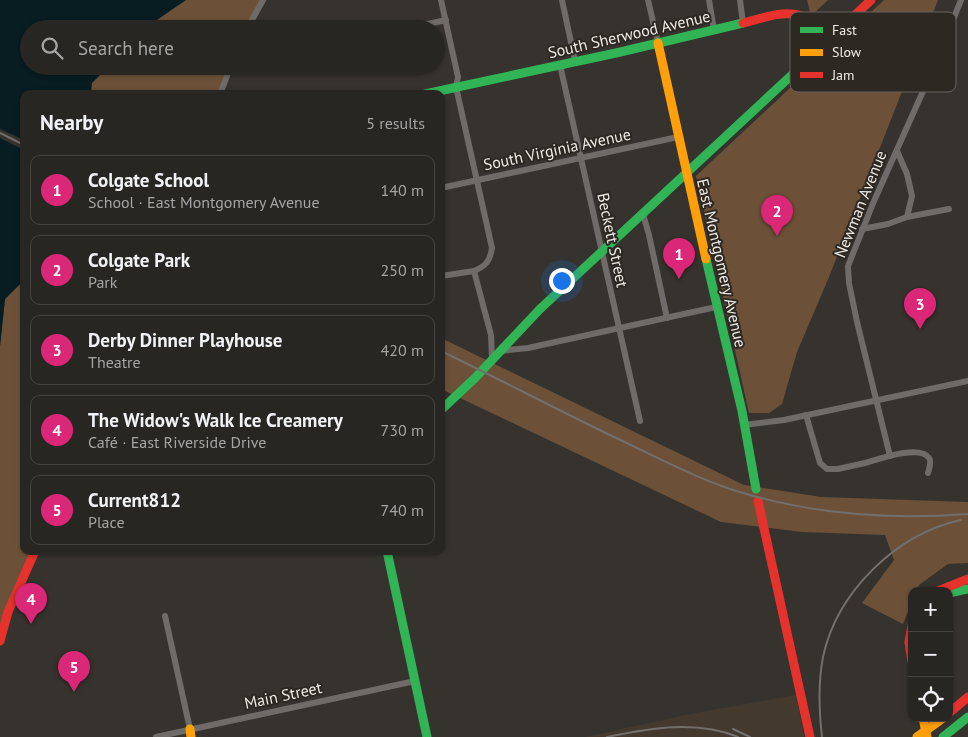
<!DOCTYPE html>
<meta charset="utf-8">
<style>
body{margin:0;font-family:"PT Sans",sans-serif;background:#34322f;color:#f1f3f6}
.controls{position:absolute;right:15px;bottom:15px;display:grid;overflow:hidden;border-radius:10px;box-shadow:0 1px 4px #0004}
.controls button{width:45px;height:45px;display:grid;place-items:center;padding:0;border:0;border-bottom:1px solid #444340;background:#282622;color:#f1f3f6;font:25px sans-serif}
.you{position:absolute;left:561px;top:280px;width:18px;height:18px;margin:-12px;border:4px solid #fff;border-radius:50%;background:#1a73e8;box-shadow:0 0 0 8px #1a73e833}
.badge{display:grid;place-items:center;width:32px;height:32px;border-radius:50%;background:#db2777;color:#fff;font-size:16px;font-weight:700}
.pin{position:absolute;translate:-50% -41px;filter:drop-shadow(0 1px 2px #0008)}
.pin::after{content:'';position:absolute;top:26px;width:18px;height:15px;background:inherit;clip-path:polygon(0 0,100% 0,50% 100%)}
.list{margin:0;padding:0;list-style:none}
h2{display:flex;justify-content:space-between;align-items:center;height:65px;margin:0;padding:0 20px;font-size:21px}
h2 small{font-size:16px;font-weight:400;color:#a5a5a5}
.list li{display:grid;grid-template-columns:32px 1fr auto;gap:15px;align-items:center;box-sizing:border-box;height:70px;margin:0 10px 10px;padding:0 10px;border:1px solid #444340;border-radius:10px}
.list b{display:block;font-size:19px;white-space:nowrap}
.list p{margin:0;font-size:16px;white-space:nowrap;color:#a5a5a5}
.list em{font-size:16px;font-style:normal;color:#a5a5a5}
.icon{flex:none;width:28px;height:28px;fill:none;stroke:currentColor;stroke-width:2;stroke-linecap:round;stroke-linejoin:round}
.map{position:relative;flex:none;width:968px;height:737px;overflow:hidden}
.search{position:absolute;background:#282622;box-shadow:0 1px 4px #0004;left:20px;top:20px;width:425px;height:55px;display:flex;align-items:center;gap:12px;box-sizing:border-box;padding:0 18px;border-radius:28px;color:#a5a5a5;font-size:19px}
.panel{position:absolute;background:#282622;box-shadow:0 1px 4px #0004;left:20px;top:90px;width:425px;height:465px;border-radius:10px}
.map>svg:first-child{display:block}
.built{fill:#44392f}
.green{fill:#6c5138}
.water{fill:#071d22}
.pier{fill:#36322e}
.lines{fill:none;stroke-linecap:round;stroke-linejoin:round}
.street{stroke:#6e6b68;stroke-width:6}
.fast{stroke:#30b455;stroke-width:9}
.slow{stroke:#ff9f0a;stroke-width:9}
.jam{stroke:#e5322d;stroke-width:9}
.rail{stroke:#726f6d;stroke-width:2}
.labels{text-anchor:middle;stroke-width:4;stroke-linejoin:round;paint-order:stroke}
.street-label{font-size:16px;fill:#efeae6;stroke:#2e2822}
.key{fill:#2e2822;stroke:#68625d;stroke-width:1}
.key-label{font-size:14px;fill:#efeae6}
</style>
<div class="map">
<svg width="968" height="737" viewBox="0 0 968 737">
<rect width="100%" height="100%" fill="#36322e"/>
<path class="built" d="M796,695L804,737H585L700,712Z"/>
<g class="green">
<path d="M26,0H262L247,29H29V66H231L220,94H24Z"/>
<path d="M807,0H828L811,16Z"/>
<path d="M884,0H938L829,277L797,352L782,404L769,413H749L696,176Z"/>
<path d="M24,280V551H31L0,625V346L5,299Z"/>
<path d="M441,338L744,485L821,497L968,502V563L948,564L919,585L917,591H912V602L903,624L862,603L894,560L885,535L802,532L721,522L441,389Z"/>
</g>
<path class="water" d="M0,0H186L157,20L148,29H29V66H109L92,83L91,94H24V280L5,299L0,346Z"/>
<path class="pier" d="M0,129L24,140V150L0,138Z"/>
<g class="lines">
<g class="street">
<path d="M441,0L458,77L456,87L492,248C490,261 486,266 474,271L491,335L492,359"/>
<path d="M562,0L575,61"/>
<path d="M648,0L658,43"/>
<path d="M709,0L714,30"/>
<path d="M740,0L743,23"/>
<path d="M247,29L263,0"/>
<path d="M405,29L446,20"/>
<path d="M560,65L640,421"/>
<path d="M220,94L231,66"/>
<path d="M897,151L907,174L912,196L907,217"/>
<path d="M441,188L678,137"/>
<path d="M643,214L649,235L667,318"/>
<path d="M862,229L888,224L907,217L949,209"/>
<path d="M441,276L474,271"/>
<path d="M499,351L528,348L716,307"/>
<path d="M806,415L820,463L827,469H838C847,467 856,465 865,463C879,459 920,444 929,458C932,462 929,469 928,473"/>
<path d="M744,425L784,420L968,381"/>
<path d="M890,456L857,322L849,283L848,266L874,201L933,69L961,0"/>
<path d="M165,616L190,729"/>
<path d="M156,737L415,681"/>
</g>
<g class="fast">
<path d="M425,94L616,53L743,23"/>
<path d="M706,259L742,411L756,489"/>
<path d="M441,410L475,378L540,309L794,73"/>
<path d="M387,551L427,737"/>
<path d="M949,593L968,589"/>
<path d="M943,737L968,717"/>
</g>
<g class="slow">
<path d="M658,43L706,259"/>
<path d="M923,718L927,737"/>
<path d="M190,729L191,737"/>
<path d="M917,737L943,718"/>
</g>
<g class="jam">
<path d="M743,23C783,13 799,3 830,39"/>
<path d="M794,73L871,0"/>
<path d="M758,501L810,737"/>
<path d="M938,591L968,579"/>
<path d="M912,625L909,642L912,662"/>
<path d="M0,641L8,612L35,551"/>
<path d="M949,713L968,697"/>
</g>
<g class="rail">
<path d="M0,133L24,145"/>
<path d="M441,351C499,379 556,409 614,437C659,458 702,482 750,495C822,515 894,520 968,514"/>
<path d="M733,729L750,737"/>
<path d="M607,737C650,728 697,720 738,737"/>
<path d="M822,737C819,711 818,683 823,657C837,592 896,534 961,520"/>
</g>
</g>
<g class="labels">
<g class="street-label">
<text transform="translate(629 34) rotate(-13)" y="6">South Sherwood Avenue</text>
<text transform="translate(557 149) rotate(-12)" y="6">South Virginia Avenue</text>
<text transform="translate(860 204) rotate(-68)" y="6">Newman Avenue</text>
<text transform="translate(613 240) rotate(78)" y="6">Beckett Street</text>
<text transform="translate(722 263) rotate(77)" y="6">East Montgomery Avenue</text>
<text transform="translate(283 695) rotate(-12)" y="6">Main Street</text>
</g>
</g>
<rect x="790" y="12" width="166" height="80" rx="8" class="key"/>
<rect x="800" y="27" width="23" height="6" fill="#30b455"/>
<rect x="800" y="49" width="23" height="7" fill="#ff9f0a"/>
<rect x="800" y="72" width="23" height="6" fill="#e5322d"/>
<g class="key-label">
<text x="832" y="35">Fast</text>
<text x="832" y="57">Slow</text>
<text x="832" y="80">Jam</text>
</g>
</svg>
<div class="controls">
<button>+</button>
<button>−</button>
<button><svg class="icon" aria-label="locate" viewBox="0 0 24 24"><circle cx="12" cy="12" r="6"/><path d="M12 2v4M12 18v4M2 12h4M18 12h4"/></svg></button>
</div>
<div class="you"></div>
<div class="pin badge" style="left:679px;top:279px">1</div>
<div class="pin badge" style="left:777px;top:236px">2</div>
<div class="pin badge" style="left:920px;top:329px">3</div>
<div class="pin badge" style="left:31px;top:624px">4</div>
<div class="pin badge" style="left:74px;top:692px">5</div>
<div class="search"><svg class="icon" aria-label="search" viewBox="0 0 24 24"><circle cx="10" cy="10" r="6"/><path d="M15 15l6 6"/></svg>Search here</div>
<section class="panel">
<h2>Nearby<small>5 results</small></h2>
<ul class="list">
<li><span class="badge">1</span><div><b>Colgate School</b><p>School · East Montgomery Avenue</p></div><em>140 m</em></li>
<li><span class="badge">2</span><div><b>Colgate Park</b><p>Park</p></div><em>250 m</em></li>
<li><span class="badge">3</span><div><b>Derby Dinner Playhouse</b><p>Theatre</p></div><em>420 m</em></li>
<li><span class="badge">4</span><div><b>The Widow's Walk Ice Creamery</b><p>Café · East Riverside Drive</p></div><em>730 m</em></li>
<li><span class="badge">5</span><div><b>Current812</b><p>Place</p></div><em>740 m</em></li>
</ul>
</section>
</div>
